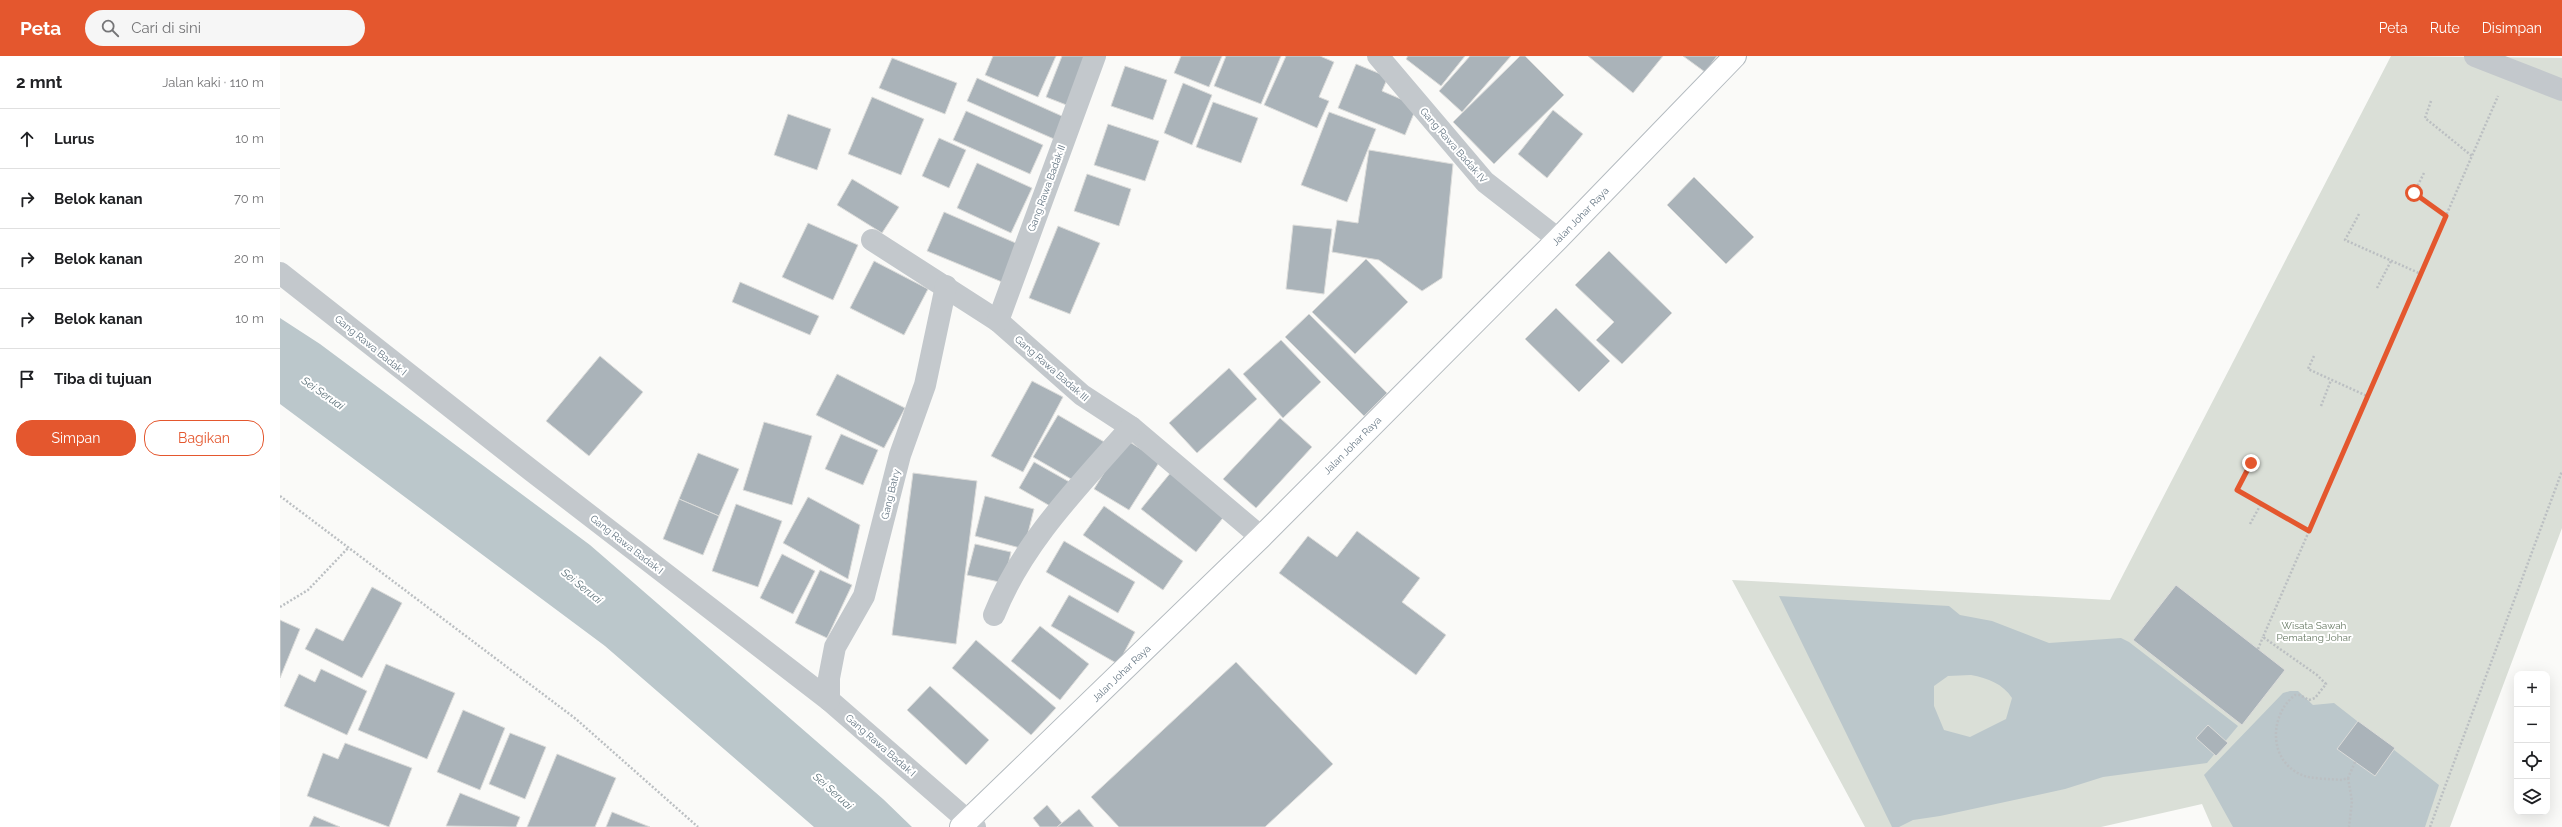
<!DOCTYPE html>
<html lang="id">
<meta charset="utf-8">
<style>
body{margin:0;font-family:Raleway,sans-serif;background:#f6f6f6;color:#202124}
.controls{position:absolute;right:12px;bottom:12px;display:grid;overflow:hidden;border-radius:8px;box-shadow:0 4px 16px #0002}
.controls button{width:36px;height:36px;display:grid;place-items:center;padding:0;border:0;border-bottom:1px solid #e0e0e0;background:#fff;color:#202124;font:20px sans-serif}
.stop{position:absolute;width:12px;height:12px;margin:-9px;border:3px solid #e4572e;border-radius:50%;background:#fff}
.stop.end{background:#e4572e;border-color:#fff;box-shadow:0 1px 4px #0008}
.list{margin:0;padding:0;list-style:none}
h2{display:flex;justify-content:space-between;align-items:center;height:52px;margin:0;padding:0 16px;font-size:17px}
h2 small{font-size:13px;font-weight:400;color:#757577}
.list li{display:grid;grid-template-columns:26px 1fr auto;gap:12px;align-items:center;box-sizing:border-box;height:60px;padding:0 16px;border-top:1px solid #e0e0e0}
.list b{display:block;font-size:15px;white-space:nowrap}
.list em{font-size:13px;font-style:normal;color:#757577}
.actions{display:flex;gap:8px;padding:12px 16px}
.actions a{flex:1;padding:9px 0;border:1px solid #e4572e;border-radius:16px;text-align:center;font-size:14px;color:#e4572e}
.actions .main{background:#e4572e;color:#fff}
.icon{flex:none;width:22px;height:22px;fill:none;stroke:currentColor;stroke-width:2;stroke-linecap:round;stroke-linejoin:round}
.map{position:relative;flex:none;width:2282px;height:771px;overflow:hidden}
header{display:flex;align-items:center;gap:24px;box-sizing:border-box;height:56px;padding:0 20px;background:#e4572e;color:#fff}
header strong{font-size:19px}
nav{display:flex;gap:22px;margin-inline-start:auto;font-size:14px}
.search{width:280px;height:36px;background:#f6f6f6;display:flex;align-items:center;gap:10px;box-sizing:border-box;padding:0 14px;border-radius:22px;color:#757577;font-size:15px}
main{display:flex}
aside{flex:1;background:#fff}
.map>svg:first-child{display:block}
.green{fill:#dadfd7}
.water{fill:#bbc7cb;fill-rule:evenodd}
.building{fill:#aab3b9;stroke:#dcdcda}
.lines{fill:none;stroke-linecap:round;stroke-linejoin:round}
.secondary-casing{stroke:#b3babf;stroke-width:24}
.path{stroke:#bbbfc2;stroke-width:2.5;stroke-dasharray:2 2;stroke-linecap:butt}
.street{stroke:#c3c8cc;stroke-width:22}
.secondary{stroke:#fff;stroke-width:22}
.route{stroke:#e4572e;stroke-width:5}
.labels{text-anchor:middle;stroke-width:4;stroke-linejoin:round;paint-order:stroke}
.street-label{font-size:10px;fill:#657683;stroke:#fff}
.park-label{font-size:10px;fill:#687a64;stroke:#fff}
.water-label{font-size:11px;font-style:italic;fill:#60757c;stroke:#fff}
</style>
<header>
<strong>Peta</strong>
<div class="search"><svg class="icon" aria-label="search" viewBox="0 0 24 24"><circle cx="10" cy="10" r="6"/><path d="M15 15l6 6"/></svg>Cari di sini</div>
<nav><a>Peta</a><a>Rute</a><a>Disimpan</a></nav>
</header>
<main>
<aside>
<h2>2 mnt<small>Jalan kaki · 110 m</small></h2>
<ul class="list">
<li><svg class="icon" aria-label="ahead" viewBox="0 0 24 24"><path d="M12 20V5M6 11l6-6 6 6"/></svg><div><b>Lurus</b></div><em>10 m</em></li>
<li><svg class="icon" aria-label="right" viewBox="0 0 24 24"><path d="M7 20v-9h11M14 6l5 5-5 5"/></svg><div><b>Belok kanan</b></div><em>70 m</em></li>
<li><svg class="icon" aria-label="right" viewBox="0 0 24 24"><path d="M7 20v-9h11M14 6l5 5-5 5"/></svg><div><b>Belok kanan</b></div><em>20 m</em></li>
<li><svg class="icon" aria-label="right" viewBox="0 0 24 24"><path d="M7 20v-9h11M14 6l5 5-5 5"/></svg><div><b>Belok kanan</b></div><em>10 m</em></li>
<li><svg class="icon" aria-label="arrive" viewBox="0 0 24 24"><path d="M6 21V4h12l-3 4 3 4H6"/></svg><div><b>Tiba di tujuan</b></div></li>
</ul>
<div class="actions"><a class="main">Simpan</a><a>Bagikan</a></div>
</aside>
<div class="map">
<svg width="2282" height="771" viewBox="0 0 2282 771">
<rect width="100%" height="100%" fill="#fafaf8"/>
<path class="green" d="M2111,0L2282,2V472L2170,771H1932L1922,748L1821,771H1585L1452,524L1830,544Z"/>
<g class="water">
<path d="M0,262L40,288L310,489L603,743L632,771H534L325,590L0,348Z"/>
<path d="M1499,540L1669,550L1680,559L1712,565L1769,587L1841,582L1849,586L1958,670L1927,707L1823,721L1785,733L1660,760L1633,764L1619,771H1612ZM1691,619C1708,622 1723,628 1732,642L1726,663L1690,681L1664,674L1654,650V630L1668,620Z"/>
<path d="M2010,635H2018L2033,649L2054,647L2159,729L2145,771H1953L1924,719L2003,637Z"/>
</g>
<g class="building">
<path d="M713,0H776L758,41L705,19Z"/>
<path d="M782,0H808L789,50L766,41Z"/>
<path d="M901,0H942L929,31L894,17Z"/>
<path d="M946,0H1001L981,48L934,30Z"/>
<path d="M1006,0H1040L1054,6L1039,41L1049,45L1037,72L984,49Z"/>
<path d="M1128,0H1185L1161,30L1126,3Z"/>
<path d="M1190,0H1231L1182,56L1159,35Z"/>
<path d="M1240,0H1245L1284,39L1214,108L1173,66Z"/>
<path d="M1308,0H1383L1353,37Z"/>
<path d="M1403,0H1437L1425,16Z"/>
<path d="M612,2L677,27L665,58L599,32Z"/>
<path d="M1076,8L1108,21L1102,35L1137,50L1125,79L1058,52Z"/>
<path d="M845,10L887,24L873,64L831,50Z"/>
<path d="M697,22L784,61L774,83L687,45Z"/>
<path d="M903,27L932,39L912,89L884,77Z"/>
<path d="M592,41L644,63L621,119L568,98Z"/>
<path d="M933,46L978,62L961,107L916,91Z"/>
<path d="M1273,54L1303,78L1267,122L1238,98Z"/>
<path d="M686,55L763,89L750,118L673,84Z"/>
<path d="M1049,56L1096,73L1067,146L1021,129Z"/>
<path d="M508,58L551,73L537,114L494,99Z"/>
<path d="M828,68L879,85L865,125L814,109Z"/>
<path d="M659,82L686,94L669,132L642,120Z"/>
<path d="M1089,94L1173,108L1162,222L1142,235L1099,204L1052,196L1057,164L1078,167Z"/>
<path d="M697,107L752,132L731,177L677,152Z"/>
<path d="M807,118L851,133L839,170L794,155Z"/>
<path d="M1414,121L1474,181L1446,208L1387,149Z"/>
<path d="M572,123L619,151L602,177L557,149Z"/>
<path d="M664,156L738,188L722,226L647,195Z"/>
<path d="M528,167L578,189L553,244L502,221Z"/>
<path d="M1013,169L1052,173L1044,238L1006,233Z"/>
<path d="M778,170L820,187L790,258L749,242Z"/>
<path d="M1329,195L1392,257L1342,308L1316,284L1334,266L1295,229Z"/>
<path d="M1086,203L1128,246L1075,298L1032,256Z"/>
<path d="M594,205L648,233L624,279L570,252Z"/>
<path d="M460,226L539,260L530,279L452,246Z"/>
<path d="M1276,252L1330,305L1299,336L1245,283Z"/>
<path d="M1029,258L1107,337L1084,360L1005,281Z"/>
<path d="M1001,284L1041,326L1003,362L963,318Z"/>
<path d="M320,300L363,336L309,400L266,365Z"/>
<path d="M949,312L977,343L917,397L889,367Z"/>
<path d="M557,318L625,352L604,392L536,359Z"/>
<path d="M752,325L783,341L743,416L711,400Z"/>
<path d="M778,359L826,387L798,427L753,401Z"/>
<path d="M1000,362L1032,391L976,452L943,423Z"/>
<path d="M484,366L532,380L512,449L463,434Z"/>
<path d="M561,378L598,394L583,429L545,413Z"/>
<path d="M845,383L880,405L849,454L814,433Z"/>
<path d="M418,397L459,413L439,460L399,443Z"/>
<path d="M754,406L793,428L777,454L739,432Z"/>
<path d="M892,415L946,458L916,496L861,453Z"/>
<path d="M633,417L697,425L676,588L612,579Z"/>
<path d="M705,440L754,453L744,493L695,480Z"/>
<path d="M528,441L580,469L568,523L503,487Z"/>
<path d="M399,443L439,460L423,499L383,483Z"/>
<path d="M456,448L502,465L478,531L432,515Z"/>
<path d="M824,450L903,505L883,534L803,479Z"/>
<path d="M1077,475L1140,522L1122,546L1166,579L1136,619L999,517L1028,480L1057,501Z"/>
<path d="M784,485L855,526L838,557L766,516Z"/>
<path d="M695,488L731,496L724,527L687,519Z"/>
<path d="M502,498L535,515L513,558L480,542Z"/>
<path d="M540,514L572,529L547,582L515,567Z"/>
<path d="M1896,529L2005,614L1962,669L1853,584Z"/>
<path d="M92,531L122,547L82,622L25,593L36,572L63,585Z"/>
<path d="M789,539L855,576L838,608L771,570Z"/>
<path d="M0,564L20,573L0,622Z"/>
<path d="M760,570L809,608L780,644L731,605Z"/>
<path d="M696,584L776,652L751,679L672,612Z"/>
<path d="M956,606L1053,708L985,771H839L811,741Z"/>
<path d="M106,608L175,637L147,703L78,674Z"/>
<path d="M41,613L87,635L67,679L4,650L19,618L35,626Z"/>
<path d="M650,630L709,684L686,709L627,654Z"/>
<path d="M183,654L225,672L200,734L157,716Z"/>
<path d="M2078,665L2115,692L2095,720L2057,693Z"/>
<path d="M1928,669L1948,687L1936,700L1916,682Z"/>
<path d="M230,677L266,691L245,743L209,728Z"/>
<path d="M65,687L132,712L109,771L27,740L43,697L58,703Z"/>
<path d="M277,698L336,722L315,771H247Z"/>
<path d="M180,737L240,761L236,771L166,770Z"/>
<path d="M767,749L782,767L777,771H760L753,762Z"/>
<path d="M799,753L814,771H777L782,767Z"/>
<path d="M332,756L370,771H326Z"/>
<path d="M34,760L60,771H29Z"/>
</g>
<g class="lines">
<g class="secondary-casing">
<path id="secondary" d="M681,771L981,481L1278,183L1455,0"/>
</g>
<g class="path">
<path d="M2151,45L2145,62L2192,100"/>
<path d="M2144,117L2134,137L2166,160"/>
<path d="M2079,158L2065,184L2141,218"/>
<path d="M2097,232L2111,205"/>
<path d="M2034,300L2028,313L2087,340"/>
<path d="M2041,350L2051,324"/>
<path d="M1971,407L1957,434L2029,475"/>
<path d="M0,440L296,663L418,771"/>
<path d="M1970,468L1981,448"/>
<path d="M0,551L28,534L69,491"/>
<path d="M1978,593L1983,581"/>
<path d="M2075,706L2068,722L2062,724C2052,723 2030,723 2022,719C1988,705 1989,659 2015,639H2020L2029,644L2035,642L2046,628L2037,619L1983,581L2218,40"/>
<path d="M2068,722L2072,745L2069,771"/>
<path d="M2150,771L2282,415"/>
</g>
<g class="street">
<path d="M1098,0L1205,126L1278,183"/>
<path d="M2195,0L2282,34"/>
<path d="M592,184L718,265L802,339L851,371L981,481"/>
<path d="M0,217L252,415L549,644L695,771"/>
<path d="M718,265L815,0"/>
<path d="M714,559C742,487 800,429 851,371"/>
<path d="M549,644V622L555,591L584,540L620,399L645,329L666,230"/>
</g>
<use href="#secondary" class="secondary"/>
</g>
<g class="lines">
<path class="route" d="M1971,407L1957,434L2029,475L2166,160L2134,137"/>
</g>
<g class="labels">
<g class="street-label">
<text transform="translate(1174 89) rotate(49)" y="4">Gang Rawa Badak IV</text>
<text transform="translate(766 132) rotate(-70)" y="4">Gang Rawa Badak II</text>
<text transform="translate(1300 160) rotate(-46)" y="4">Jalan Johar Raya</text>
<text transform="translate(91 289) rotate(39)" y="4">Gang Rawa Badak I</text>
<text transform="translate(772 312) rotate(41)" y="4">Gang Rawa Badak III</text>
<text transform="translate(1072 389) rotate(-45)" y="4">Jalan Johar Raya</text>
<text transform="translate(610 438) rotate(-76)" y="4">Gang Batry</text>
<text transform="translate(347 488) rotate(38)" y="4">Gang Rawa Badak I</text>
<text transform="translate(841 617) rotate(-44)" y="4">Jalan Johar Raya</text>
<text transform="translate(601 689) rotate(41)" y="4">Gang Rawa Badak I</text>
</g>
<g class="park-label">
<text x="2034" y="573">Wisata Sawah<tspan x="2034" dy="12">Pematang Johar</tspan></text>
</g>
<g class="water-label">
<text transform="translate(43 337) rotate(35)" y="4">Sei Seruai</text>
<text transform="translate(302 530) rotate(39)" y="4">Sei Seruai</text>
<text transform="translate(553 735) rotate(42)" y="4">Sei Seruai</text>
</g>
</g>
</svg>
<div class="controls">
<button>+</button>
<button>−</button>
<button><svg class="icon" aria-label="locate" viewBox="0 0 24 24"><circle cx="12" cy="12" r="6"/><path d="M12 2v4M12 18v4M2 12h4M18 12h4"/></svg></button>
<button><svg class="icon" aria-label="layers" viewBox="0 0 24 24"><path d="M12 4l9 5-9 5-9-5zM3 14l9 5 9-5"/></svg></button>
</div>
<div class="stop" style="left:2134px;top:137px"></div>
<div class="stop end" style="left:1971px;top:407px"></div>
</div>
</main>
